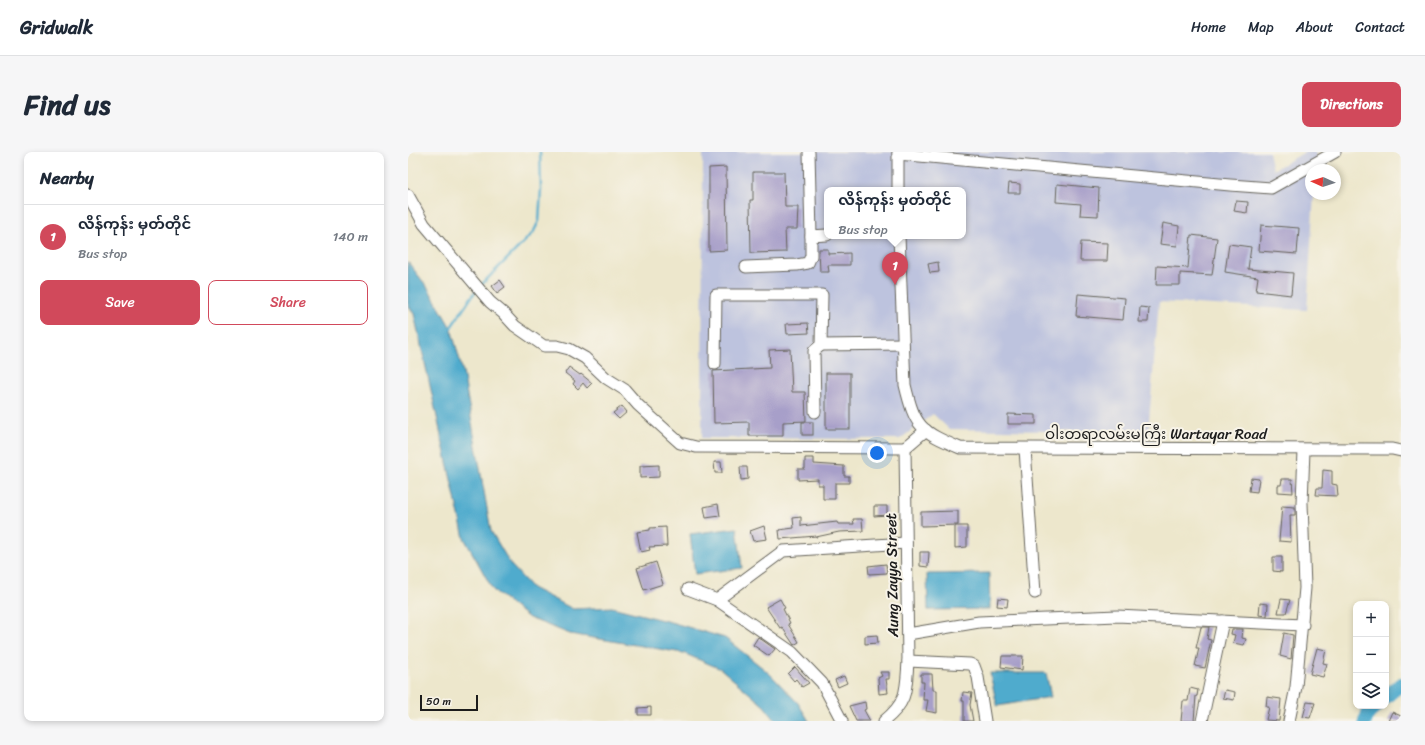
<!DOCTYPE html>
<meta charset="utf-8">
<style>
body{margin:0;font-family:Sriracha,"Noto Sans Myanmar",sans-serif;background:#f6f6f7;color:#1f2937}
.controls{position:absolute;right:12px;bottom:12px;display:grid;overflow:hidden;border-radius:8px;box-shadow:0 2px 6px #0003}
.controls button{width:36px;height:36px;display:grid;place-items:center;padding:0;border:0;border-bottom:1px solid #e0e1e3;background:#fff;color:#1f2937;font:20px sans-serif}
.compass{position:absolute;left:897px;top:12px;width:36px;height:36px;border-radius:50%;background:#fff;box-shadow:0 2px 6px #0003;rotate:273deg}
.scale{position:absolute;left:12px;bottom:10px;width:58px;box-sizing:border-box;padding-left:4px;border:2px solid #1c1c1c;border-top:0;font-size:11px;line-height:14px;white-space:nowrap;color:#1c1c1c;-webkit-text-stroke:3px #f7f3e8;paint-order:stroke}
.you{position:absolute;left:469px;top:301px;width:14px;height:14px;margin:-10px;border:3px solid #fff;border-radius:50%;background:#1a73e8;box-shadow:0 0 0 6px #1a73e833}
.badge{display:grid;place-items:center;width:26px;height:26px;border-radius:50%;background:#d1495b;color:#fff;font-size:13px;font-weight:700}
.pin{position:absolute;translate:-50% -33px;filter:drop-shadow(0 1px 2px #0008)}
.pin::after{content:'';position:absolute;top:21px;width:14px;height:12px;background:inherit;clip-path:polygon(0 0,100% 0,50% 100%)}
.popup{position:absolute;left:416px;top:35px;width:142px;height:52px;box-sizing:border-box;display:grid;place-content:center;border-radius:8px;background:#fff;filter:drop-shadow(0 1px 3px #0005);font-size:13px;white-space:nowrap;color:#747a83}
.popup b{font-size:15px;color:#1f2937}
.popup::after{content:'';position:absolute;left:50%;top:100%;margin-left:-8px;border:8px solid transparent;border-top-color:#fff}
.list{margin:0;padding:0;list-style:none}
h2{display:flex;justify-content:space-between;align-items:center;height:52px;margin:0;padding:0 16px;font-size:17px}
h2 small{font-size:13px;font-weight:400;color:#747a83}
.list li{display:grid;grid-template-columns:26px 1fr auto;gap:12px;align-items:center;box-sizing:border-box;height:64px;padding:0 16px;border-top:1px solid #e0e1e3}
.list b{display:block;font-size:15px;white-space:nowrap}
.list p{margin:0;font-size:13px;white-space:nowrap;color:#747a83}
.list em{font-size:13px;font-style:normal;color:#747a83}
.actions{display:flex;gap:8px;padding:12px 16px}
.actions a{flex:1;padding:9px 0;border:1px solid #d1495b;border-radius:8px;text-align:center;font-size:14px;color:#d1495b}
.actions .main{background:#d1495b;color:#fff}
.icon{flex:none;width:22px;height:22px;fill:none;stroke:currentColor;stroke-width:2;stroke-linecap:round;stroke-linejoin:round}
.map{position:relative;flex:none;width:993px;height:569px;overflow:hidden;border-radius:8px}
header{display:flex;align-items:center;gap:24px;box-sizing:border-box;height:56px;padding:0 20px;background:#fff;border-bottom:1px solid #e0e1e3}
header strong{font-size:19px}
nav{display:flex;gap:22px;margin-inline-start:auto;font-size:14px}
.intro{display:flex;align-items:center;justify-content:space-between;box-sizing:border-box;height:96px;padding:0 24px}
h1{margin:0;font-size:28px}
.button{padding:10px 18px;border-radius:8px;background:#d1495b;color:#fff;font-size:14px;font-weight:700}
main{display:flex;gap:24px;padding:0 24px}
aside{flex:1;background:#fff;border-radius:8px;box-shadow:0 2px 6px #0003}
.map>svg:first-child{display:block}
.industrial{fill:#bdc3de;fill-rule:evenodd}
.water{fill:#4fabcd;stroke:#366474}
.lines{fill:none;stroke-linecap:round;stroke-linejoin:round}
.stream{stroke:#4fabcd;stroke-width:2.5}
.river{stroke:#4fabcd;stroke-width:14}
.building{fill:#a79fc9}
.minor-casing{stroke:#65635a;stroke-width:13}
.minor{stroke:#fff;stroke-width:11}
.labels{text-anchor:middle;stroke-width:4;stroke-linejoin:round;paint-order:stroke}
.street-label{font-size:15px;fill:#1c1c1c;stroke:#f7f3e8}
</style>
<header>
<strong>Gridwalk</strong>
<nav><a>Home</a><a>Map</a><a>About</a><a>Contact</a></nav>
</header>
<div class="intro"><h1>Find us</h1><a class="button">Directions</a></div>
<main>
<aside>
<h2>Nearby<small></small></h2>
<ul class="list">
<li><span class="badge">1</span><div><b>လိန်ကုန်း မှတ်တိုင်</b><p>Bus stop</p></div><em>140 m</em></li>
</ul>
<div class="actions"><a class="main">Save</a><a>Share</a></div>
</aside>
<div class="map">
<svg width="993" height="569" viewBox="0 0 993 569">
<rect width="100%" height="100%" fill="#f7f3e8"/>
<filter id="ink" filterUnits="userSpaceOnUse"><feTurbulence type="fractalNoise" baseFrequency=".025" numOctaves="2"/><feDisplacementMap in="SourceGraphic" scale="8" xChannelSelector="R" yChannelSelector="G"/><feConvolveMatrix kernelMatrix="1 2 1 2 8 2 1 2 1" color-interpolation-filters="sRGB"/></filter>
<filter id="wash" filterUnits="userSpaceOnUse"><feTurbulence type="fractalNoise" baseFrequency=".012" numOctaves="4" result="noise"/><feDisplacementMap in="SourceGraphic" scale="16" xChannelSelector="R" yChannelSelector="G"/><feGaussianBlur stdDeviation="0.9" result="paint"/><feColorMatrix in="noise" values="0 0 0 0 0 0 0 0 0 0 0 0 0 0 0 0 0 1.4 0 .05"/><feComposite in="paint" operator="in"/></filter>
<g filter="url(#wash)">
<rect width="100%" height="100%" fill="#ede7cc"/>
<path class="industrial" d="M295,0H861L865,18L897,0H909L908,18H903V42H906L899,158L751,150L740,281L541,277L525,262L492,287L294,286ZM419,38H555V84H419Z"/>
<g class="water">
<path d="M0,110L20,136L43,176L55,220L83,379L103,413L124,436L165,457L204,455L266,471L317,486L361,521L390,551L401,569H368L356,554L313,517L275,501L162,482L121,466L85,438L56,386L6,162L0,152Z"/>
<path d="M329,376L334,416L287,422L282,382Z"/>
<path d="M581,421L582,457L520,458L519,422Z"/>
<path d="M582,521H638L643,545L589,554Z"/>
</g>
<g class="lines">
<g class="stream">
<path d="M72,134L125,81L131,69L133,37L132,0"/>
<path d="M41,178L69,137"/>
</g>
<g class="river">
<path d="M978,545L993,532"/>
<path d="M957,569L960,562L969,554"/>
</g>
</g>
<g id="blocks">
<g class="building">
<path d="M318,15L319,98L301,99V16Z"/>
<path d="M345,20H376L377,55H390L389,77H377L378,100L343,101L342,48H345Z"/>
<path d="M601,31L612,32V41H600Z"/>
<path d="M649,32L691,36L690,64L672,63L673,52L648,50Z"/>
<path d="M828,49L840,50L839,61L826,59Z"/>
<path d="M755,71L771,74L769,94L752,92Z"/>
<path d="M853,73L891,76L889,102L851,99Z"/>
<path d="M783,83L809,86L804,123L772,121V133H748L749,114L780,116Z"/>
<path d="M673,90L700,91L699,109H672Z"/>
<path d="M821,92L843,95L840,117L885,121L883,143L848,139L850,125L817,120Z"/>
<path d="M411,97H420V102L442,101V113H420L421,120H412Z"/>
<path d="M530,110L531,120L522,121L520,112Z"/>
<path d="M92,128L97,135L89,141L84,134Z"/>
<path d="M670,142L717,146L715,168L668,164Z"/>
<path d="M732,155L741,156L740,170H731Z"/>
<path d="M400,171L401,181L379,182L378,172Z"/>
<path d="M382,197L384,240H397L398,269L375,270V284H341V270L306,271L305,219L362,216L361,198Z"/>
<path d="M161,215L172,223L173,222L184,231L179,236L175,231L170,237L165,232L167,229L157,221Z"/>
<rect x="418" y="221" width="24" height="56"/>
<path d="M214,254L219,260L211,267L205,261Z"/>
<path d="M600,262L628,263V272H600Z"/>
<rect x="394" y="270" width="11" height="13"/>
<path d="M397,306H406V312L436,314V324H441V331H427V347H415V333H410V327L390,328V317H397Z"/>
<path d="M306,310H313L314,321H307Z"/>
<path d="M251,313V325L232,326V314Z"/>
<path d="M332,315H339L340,327L333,328Z"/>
<path d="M915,318L924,319V332L929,333L930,344L908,343L909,336H914Z"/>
<path d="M843,326L851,327L849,340L841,339Z"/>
<path d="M874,327H884L885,341L870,340V333H873Z"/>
<path d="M310,352L312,364L298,366L296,355Z"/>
<path d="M466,354H479V363L466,364Z"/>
<path d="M874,354L887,355V363H882L883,390L871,389Z"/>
<path d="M550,359V373L513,374V360Z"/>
<path d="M393,365V374L429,370L430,372H446L445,367H454L455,379L431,380L408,385V384L372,387L371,378L386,376L385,366Z"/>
<path d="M356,374L359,387L345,389L342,379Z"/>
<path d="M547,374H559V395L547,396Z"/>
<path d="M258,375L259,394L241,395L242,398L233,400L229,380L242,378V376Z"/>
<path d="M512,400H521L520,415L512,414Z"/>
<path d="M865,405H874V420L865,419Z"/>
<path d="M248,410L255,432L236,438L229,416Z"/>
<path d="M478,412L479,421L461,422L460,414Z"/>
<path d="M590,446L600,447L599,455L589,454Z"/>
<path d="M372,447L377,456L375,457L382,471L380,472L391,490L386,493L374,475L372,476L358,455Z"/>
<path d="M873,447L882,448L878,461H870Z"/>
<path d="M852,451L860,452L859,464L851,463Z"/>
<path d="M793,475H801L799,487L803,488L797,516L787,514L791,496H788Z"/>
<path d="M824,477H835L834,486L838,487L836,493L825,491L827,483L823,482Z"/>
<path d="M876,481L885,483L883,507L872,504Z"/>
<path d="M469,483L470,491L457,492V484Z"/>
<path d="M350,485L367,497L361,504L345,493Z"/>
<path d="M909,496L918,498L915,511L919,512L915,525L902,522Z"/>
<path d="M594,504H615L614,518L593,515Z"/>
<path d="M387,515L401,531L394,535L388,527L386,529L380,522Z"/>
<path d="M472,520H481V527H478L480,541L471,542L470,526L474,524Z"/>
<path d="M513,522H524L525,538H529V561L518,559L520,548H515L516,530H513Z"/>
<path d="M436,524L439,531L430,535L427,528Z"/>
<path d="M782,536L790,538L789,544H788L786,569H773L775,549H780Z"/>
<path d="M817,538L827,540L826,548L815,546Z"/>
<path d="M555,540L564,541L562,553L565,569H556V549H554Z"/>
<path d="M859,545L873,547L871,569L858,568L861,555H858Z"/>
<path d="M457,550L458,557L456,558L462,569H448L441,554Z"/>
<path d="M899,550L907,551L902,566L895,565Z"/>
<path d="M243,555V563H230V556Z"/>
<path d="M984,560L993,564V569H980Z"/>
</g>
</g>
</g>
<g filter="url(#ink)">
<use href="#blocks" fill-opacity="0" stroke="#65635a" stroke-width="1"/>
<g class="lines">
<g class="minor-casing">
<g id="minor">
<path d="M401,0L403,84L419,83"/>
<path d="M490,0V38"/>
<path d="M490,2L822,33L863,36L927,0"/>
<path d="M0,43L16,72L82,150L95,161L107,174L136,194H149L161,197L177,206L198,226L217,238L230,253L272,291L288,295L497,296"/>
<path d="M491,84L497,233C507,275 512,279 552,296L984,297L993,299"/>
<path d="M338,115L389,113L400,111L403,104V84"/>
<path d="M413,193L495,192"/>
<path d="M307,212L308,143H414L413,193L406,199L407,260"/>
<path d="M617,297L627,441"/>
<path d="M280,437L309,448L384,500L414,531L434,569"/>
<path d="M309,448L375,399L498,391"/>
<path d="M500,482L571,470L709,464L895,473"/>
<path d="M500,509L562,512L566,514L570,525L577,569"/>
<path d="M476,569C500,550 498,537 500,509L497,296L518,278"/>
<path d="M794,569L815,469"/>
<path d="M881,569L888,535L897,436L894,351L896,298"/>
</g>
</g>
<use href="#minor" class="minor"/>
</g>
</g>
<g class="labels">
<g class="street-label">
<text x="748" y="287">ဝါးတရာလမ်းမကြီး Wartayar Road</text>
<text transform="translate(484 423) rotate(-91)" y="5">Aung Zayya Street</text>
</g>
</g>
</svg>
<div class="controls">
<button>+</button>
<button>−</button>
<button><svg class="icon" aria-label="layers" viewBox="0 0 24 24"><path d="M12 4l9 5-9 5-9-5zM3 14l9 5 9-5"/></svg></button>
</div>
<svg class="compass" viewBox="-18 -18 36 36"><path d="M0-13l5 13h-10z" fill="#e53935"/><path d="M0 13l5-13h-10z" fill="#747a83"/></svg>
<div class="scale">50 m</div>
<div class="you"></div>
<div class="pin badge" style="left:487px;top:133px">1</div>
<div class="popup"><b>လိန်ကုန်း မှတ်တိုင်</b>Bus stop</div>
</div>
</main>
